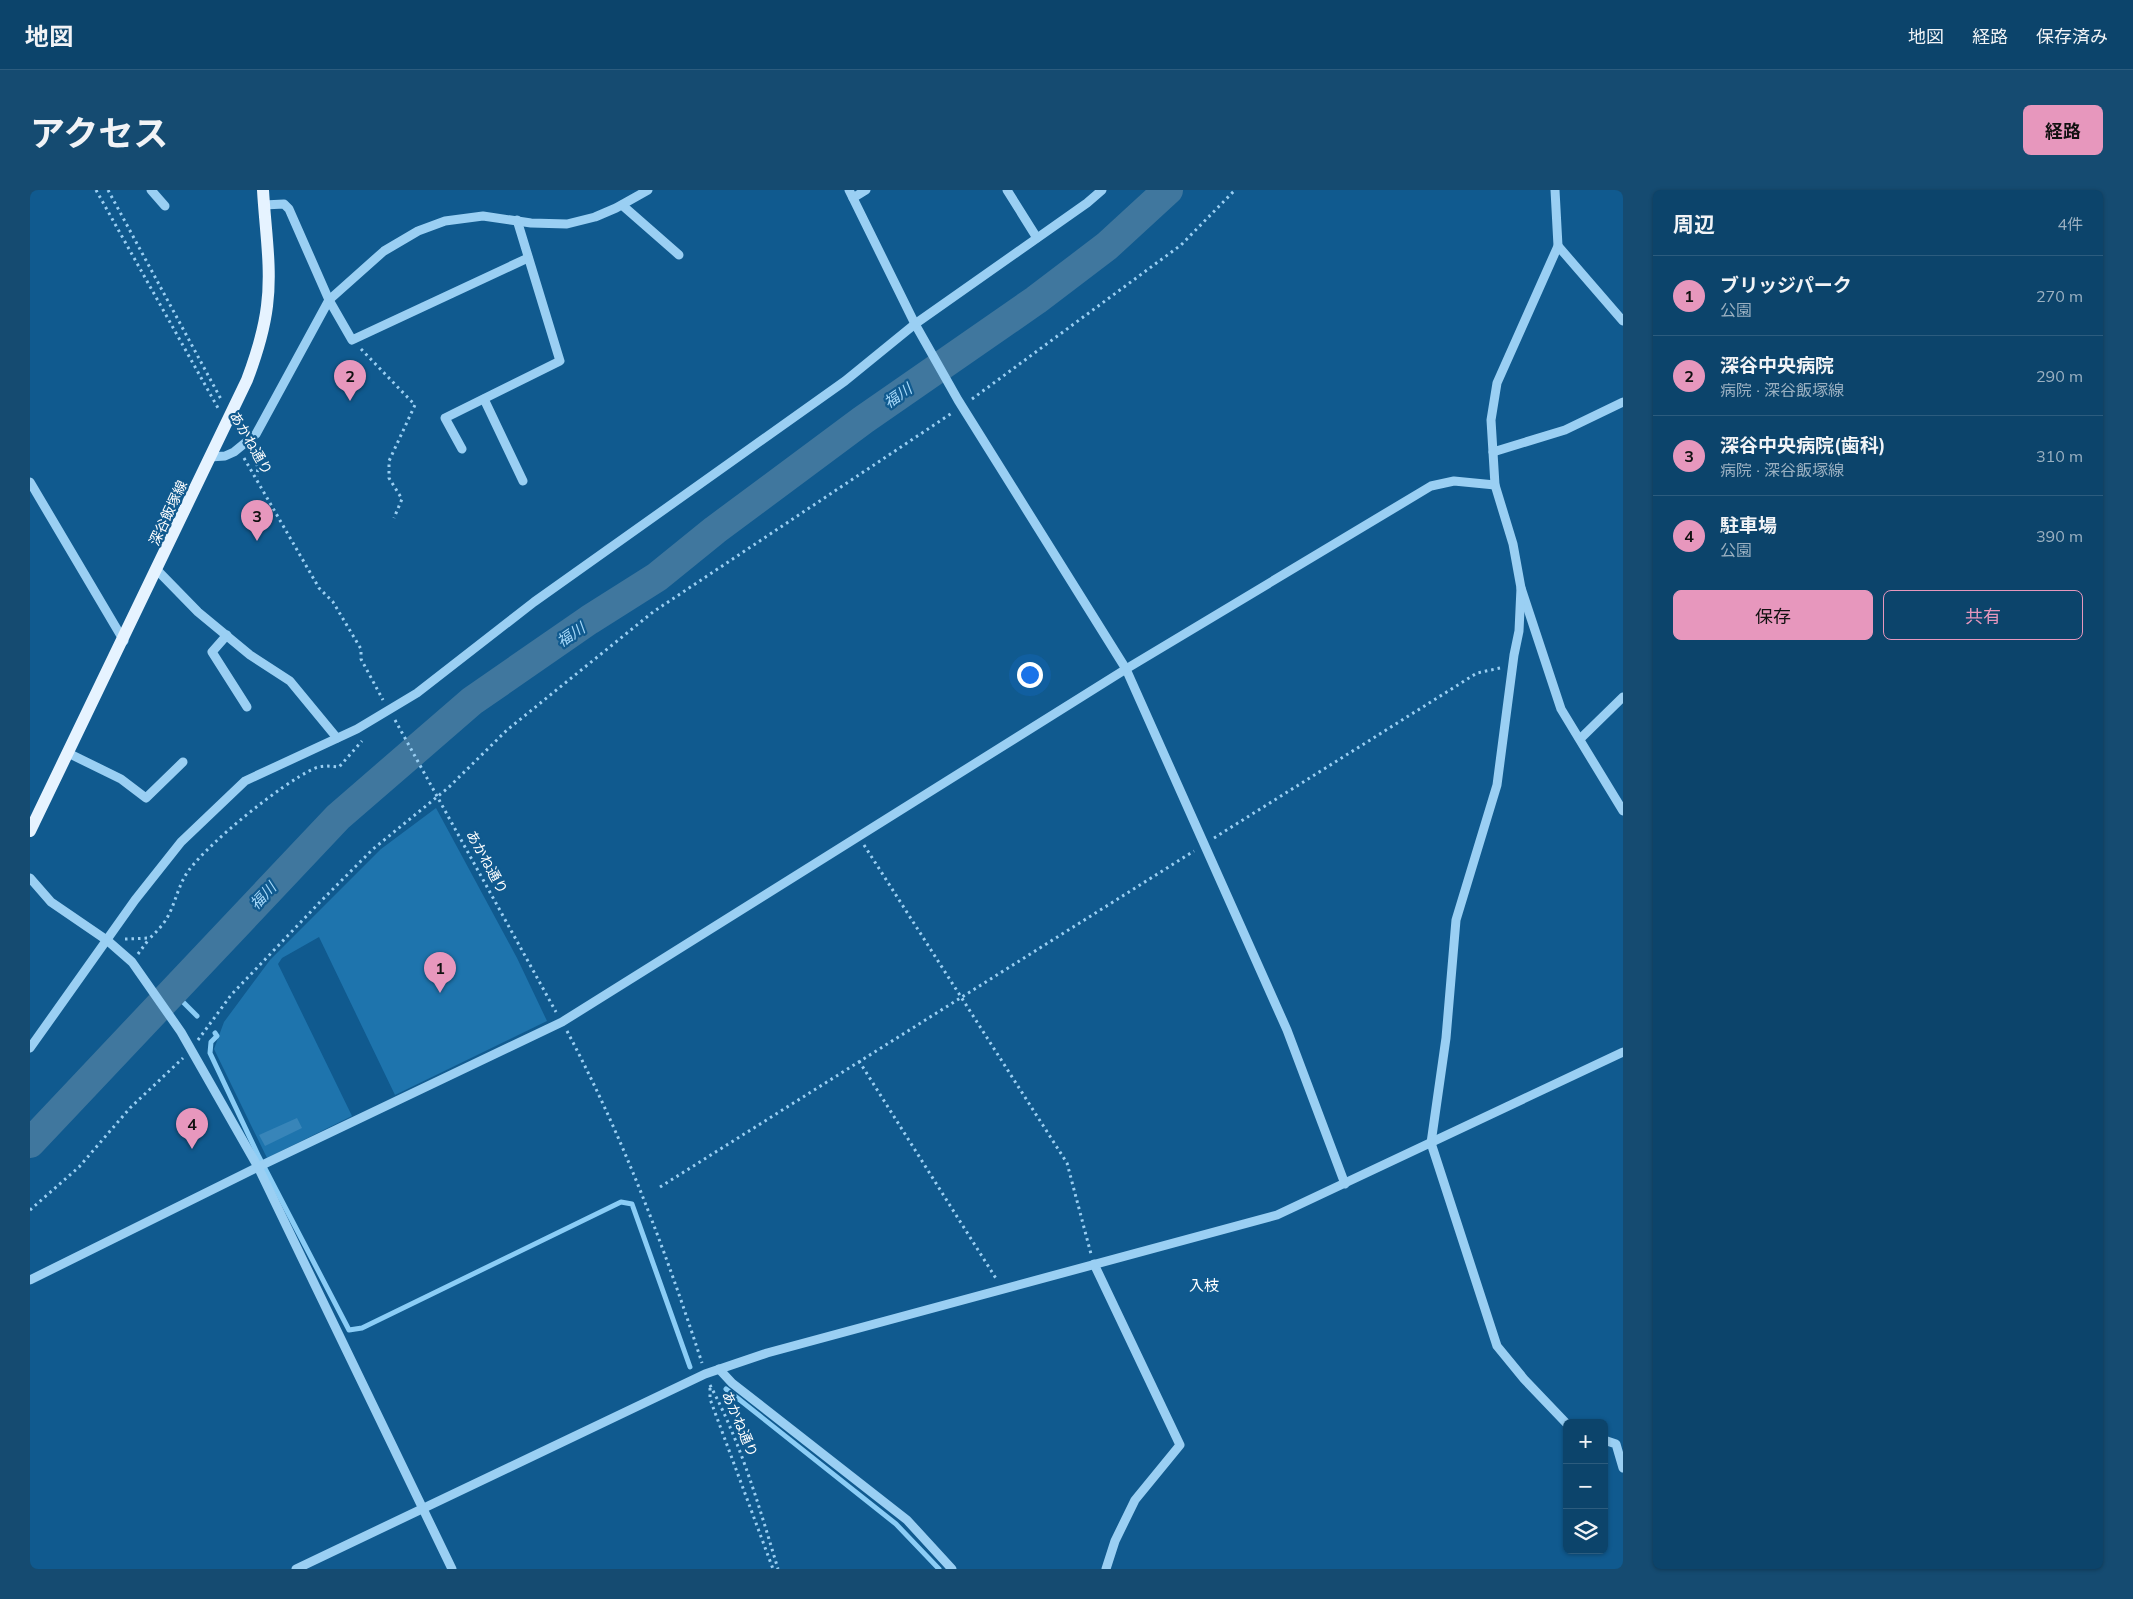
<!DOCTYPE html>
<html lang="ja">
<meta charset="utf-8">
<style>
body{margin:0;font-family:Mulish,"Noto Sans JP",sans-serif;background:#154b71;color:#f1f3f6}
.controls{position:absolute;right:15px;bottom:15px;display:grid;overflow:hidden;border-radius:8px;box-shadow:0 1px 4px #0004}
.controls button{width:45px;height:45px;display:grid;place-items:center;padding:0;border:0;border-bottom:1px solid #2c5c7e;background:#0c446b;color:#f1f3f6;font:25px sans-serif}
.you{position:absolute;left:999px;top:484px;width:18px;height:18px;margin:-12px;border:4px solid #fff;border-radius:50%;background:#1a73e8;box-shadow:0 0 0 8px #1a73e833}
.badge{display:grid;place-items:center;width:32px;height:32px;border-radius:50%;background:#e797bd;color:#111;font-size:16px;font-weight:700}
.pin{position:absolute;translate:-50% -41px;filter:drop-shadow(0 1px 2px #0008)}
.pin::after{content:'';position:absolute;top:26px;width:18px;height:15px;background:inherit;clip-path:polygon(0 0,100% 0,50% 100%)}
.list{margin:0;padding:0;list-style:none}
h2{display:flex;justify-content:space-between;align-items:center;height:65px;margin:0;padding:0 20px;font-size:21px}
h2 small{font-size:16px;font-weight:400;color:#9ab0c1}
.list li{display:grid;grid-template-columns:32px 1fr auto;gap:15px;align-items:center;box-sizing:border-box;height:80px;padding:0 20px;border-top:1px solid #2c5c7e}
.list b{display:block;font-size:19px;white-space:nowrap}
.list p{margin:0;font-size:16px;white-space:nowrap;color:#9ab0c1}
.list em{font-size:16px;font-style:normal;color:#9ab0c1}
.actions{display:flex;gap:10px;padding:15px 20px}
.actions a{flex:1;padding:11px 0;border:1px solid #e797bd;border-radius:8px;text-align:center;font-size:18px;color:#e797bd}
.actions .main{background:#e797bd;color:#111}
.icon{flex:none;width:28px;height:28px;fill:none;stroke:currentColor;stroke-width:2;stroke-linecap:round;stroke-linejoin:round}
.map{position:relative;flex:none;width:1593px;height:1379px;overflow:hidden;border-radius:8px}
header{display:flex;align-items:center;gap:30px;box-sizing:border-box;height:70px;padding:0 25px;background:#0c446b;border-bottom:1px solid #2c5c7e}
header strong{font-size:24px}
nav{display:flex;gap:28px;margin-inline-start:auto;font-size:18px}
.intro{display:flex;align-items:center;justify-content:space-between;box-sizing:border-box;height:120px;padding:0 30px}
h1{margin:0;font-size:35px}
.button{padding:12px 22px;border-radius:8px;background:#e797bd;color:#111;font-size:18px;font-weight:700}
main{display:flex;gap:30px;padding:0 30px}
aside{flex:1;background:#0c446b;border-radius:8px;box-shadow:0 1px 4px #0004}
.map>svg:first-child{display:block}
.green{fill:#1e74ad}
.lines{fill:none;stroke-linecap:round;stroke-linejoin:round}
.stream{stroke:#8bcdf6;stroke-width:5}
.river{stroke:#40779e;stroke-width:30}
.building{fill:#3885b9}
.path{stroke:#9acff3;stroke-width:3;stroke-dasharray:2.5 4;stroke-linecap:butt}
.minor{stroke:#9acff3;stroke-width:9}
.major{stroke:#e6f3ff;stroke-width:12}
.labels{text-anchor:middle;stroke-width:4.5;stroke-linejoin:round;paint-order:stroke}
.street-label{font-size:14px;fill:#fff;stroke:#105a8f}
.water-label{font-size:15px;font-style:italic;fill:#a6d9fa;stroke:#105a8f}
.neighbourhood-label{font-size:15px;fill:#fff;stroke:#105a8f}
</style>
<header>
<strong>地図</strong>
<nav><a>地図</a><a>経路</a><a>保存済み</a></nav>
</header>
<div class="intro"><h1>アクセス</h1><a class="button">経路</a></div>
<main>
<div class="map">
<svg width="1593" height="1379" viewBox="0 0 1593 1379">
<rect width="100%" height="100%" fill="#105a8f"/>
<path class="green" d="M406,618L487,768L517,831L365,905L289,747L252,768L248,774L322,926L237,968L184,859L194,832L240,770L351,659Z"/>
<g class="lines">
<g class="stream">
<path d="M143,802L167,826"/>
<path d="M185,843L187,846L181,852L180,863L229,967L319,1140L332,1138L591,1012L602,1014L660,1177"/>
<path d="M696,1199L866,1334L909,1379"/>
</g>
<path class="river" d="M0,953L308,627L442,511L559,430L627,387L685,340L833,230L1006,110L1077,56L1138,0"/>
</g>
<path class="building" d="M267,928L272,938L235,956L229,945Z"/>
<g class="lines">
<g class="path">
<path d="M66,0L188,218"/>
<path d="M78,0L192,211"/>
<path d="M331,159L385,215L359,271V288L372,309L364,328"/>
<path d="M942,209L1151,55L1205,0"/>
<path d="M220,262L228,277L227,286"/>
<path d="M214,268L289,398L303,412L331,459V469L353,510"/>
<path d="M365,530L526,822"/>
<path d="M1184,648L1447,483L1470,478"/>
<path d="M834,655L1037,973L1061,1064"/>
<path d="M95,749L120,748C126,742 133,735 137,728C146,712 148,695 159,680C181,651 250,595 283,579C292,575 300,576 309,577L332,551"/>
<path d="M108,764L119,749"/>
<path d="M537,841C593,947 635,1059 672,1173"/>
<path d="M168,850L201,805L290,712L343,659L418,598L477,540L623,422L922,223"/>
<path d="M829,871L967,1090"/>
<path d="M630,997L1164,661"/>
<path d="M0,1020L49,977L100,918L153,868"/>
<path d="M680,1195C711,1253 729,1316 748,1379"/>
<path d="M680,1198V1209L743,1379"/>
</g>
<g class="minor">
<path d="M121,0L135,16"/>
<path d="M819,0L885,134L928,210L1096,479L1257,840L1315,994"/>
<path d="M977,0L1007,48"/>
<path d="M1525,0L1528,56L1467,193L1461,230L1465,295L1483,354L1491,398L1531,519L1593,621"/>
<path d="M823,8L836,0"/>
<path d="M234,15L254,14L259,19L299,110L322,150L498,68"/>
<path d="M592,15L649,65"/>
<path d="M1528,56L1593,131"/>
<path d="M454,209L493,291"/>
<path d="M432,259L415,228L530,171L487,30"/>
<path d="M1463,262L1535,240L1593,212"/>
<path d="M180,267L195,266L204,262L226,244L299,110L354,61L388,41L415,31L453,26L501,33L537,34L565,27L586,18L618,0"/>
<path d="M0,292L94,451"/>
<path d="M127,380L168,422L220,465L260,491L307,548"/>
<path d="M1491,398L1489,441L1484,465L1467,595L1426,730L1416,848L1401,953L1467,1156L1494,1189L1537,1234"/>
<path d="M197,445L182,462L217,517"/>
<path d="M1550,549L1593,507"/>
<path d="M38,563L91,589L116,608L153,572"/>
<path d="M0,688L21,712L78,751L102,772L151,842L228,977L422,1379"/>
<path d="M0,858L105,710L151,652L215,591L327,539L387,503L504,412L815,191L885,134L1057,13L1072,0"/>
<path d="M1064,1074L1150,1255L1105,1310L1085,1351L1076,1379"/>
<path d="M0,1090L228,977L532,832L1096,479L1401,296L1424,291L1465,295"/>
<path d="M689,1179L702,1193L877,1330L922,1379"/>
<path d="M1574,1250L1586,1254L1593,1278"/>
<path d="M266,1379L675,1184L737,1163L1247,1025L1593,862"/>
</g>
<path class="major" d="M0,641L217,190C226,166 234,141 237,116C242,78 235,38 233,0"/>
</g>
<g class="labels">
<g class="street-label">
<text transform="translate(221 253) rotate(60)" y="5">あかね通り</text>
<text transform="translate(138 323) rotate(-65)" y="5">深谷飯塚線</text>
<text transform="translate(457 672) rotate(61)" y="5">あかね通り</text>
<text transform="translate(710 1234) rotate(67)" y="5">あかね通り</text>
</g>
<g class="water-label">
<text transform="translate(868 206) rotate(-35)" y="5">福川</text>
<text transform="translate(541 445) rotate(-34)" y="5">福川</text>
<text transform="translate(233 706) rotate(-47)" y="5">福川</text>
</g>
<g class="neighbourhood-label">
<text x="1174" y="1101">入枝</text>
</g>
</g>
</svg>
<div class="controls">
<button>+</button>
<button>−</button>
<button><svg class="icon" aria-label="layers" viewBox="0 0 24 24"><path d="M12 4l9 5-9 5-9-5zM3 14l9 5 9-5"/></svg></button>
</div>
<div class="you"></div>
<div class="pin badge" style="left:410px;top:803px">1</div>
<div class="pin badge" style="left:320px;top:211px">2</div>
<div class="pin badge" style="left:227px;top:351px">3</div>
<div class="pin badge" style="left:162px;top:959px">4</div>
</div>
<aside>
<h2>周辺<small>4件</small></h2>
<ul class="list">
<li><span class="badge">1</span><div><b>ブリッジパーク</b><p>公園</p></div><em>270 m</em></li>
<li><span class="badge">2</span><div><b>深谷中央病院</b><p>病院 · 深谷飯塚線</p></div><em>290 m</em></li>
<li><span class="badge">3</span><div><b>深谷中央病院(歯科)</b><p>病院 · 深谷飯塚線</p></div><em>310 m</em></li>
<li><span class="badge">4</span><div><b>駐車場</b><p>公園</p></div><em>390 m</em></li>
</ul>
<div class="actions"><a class="main">保存</a><a>共有</a></div>
</aside>
</main>
